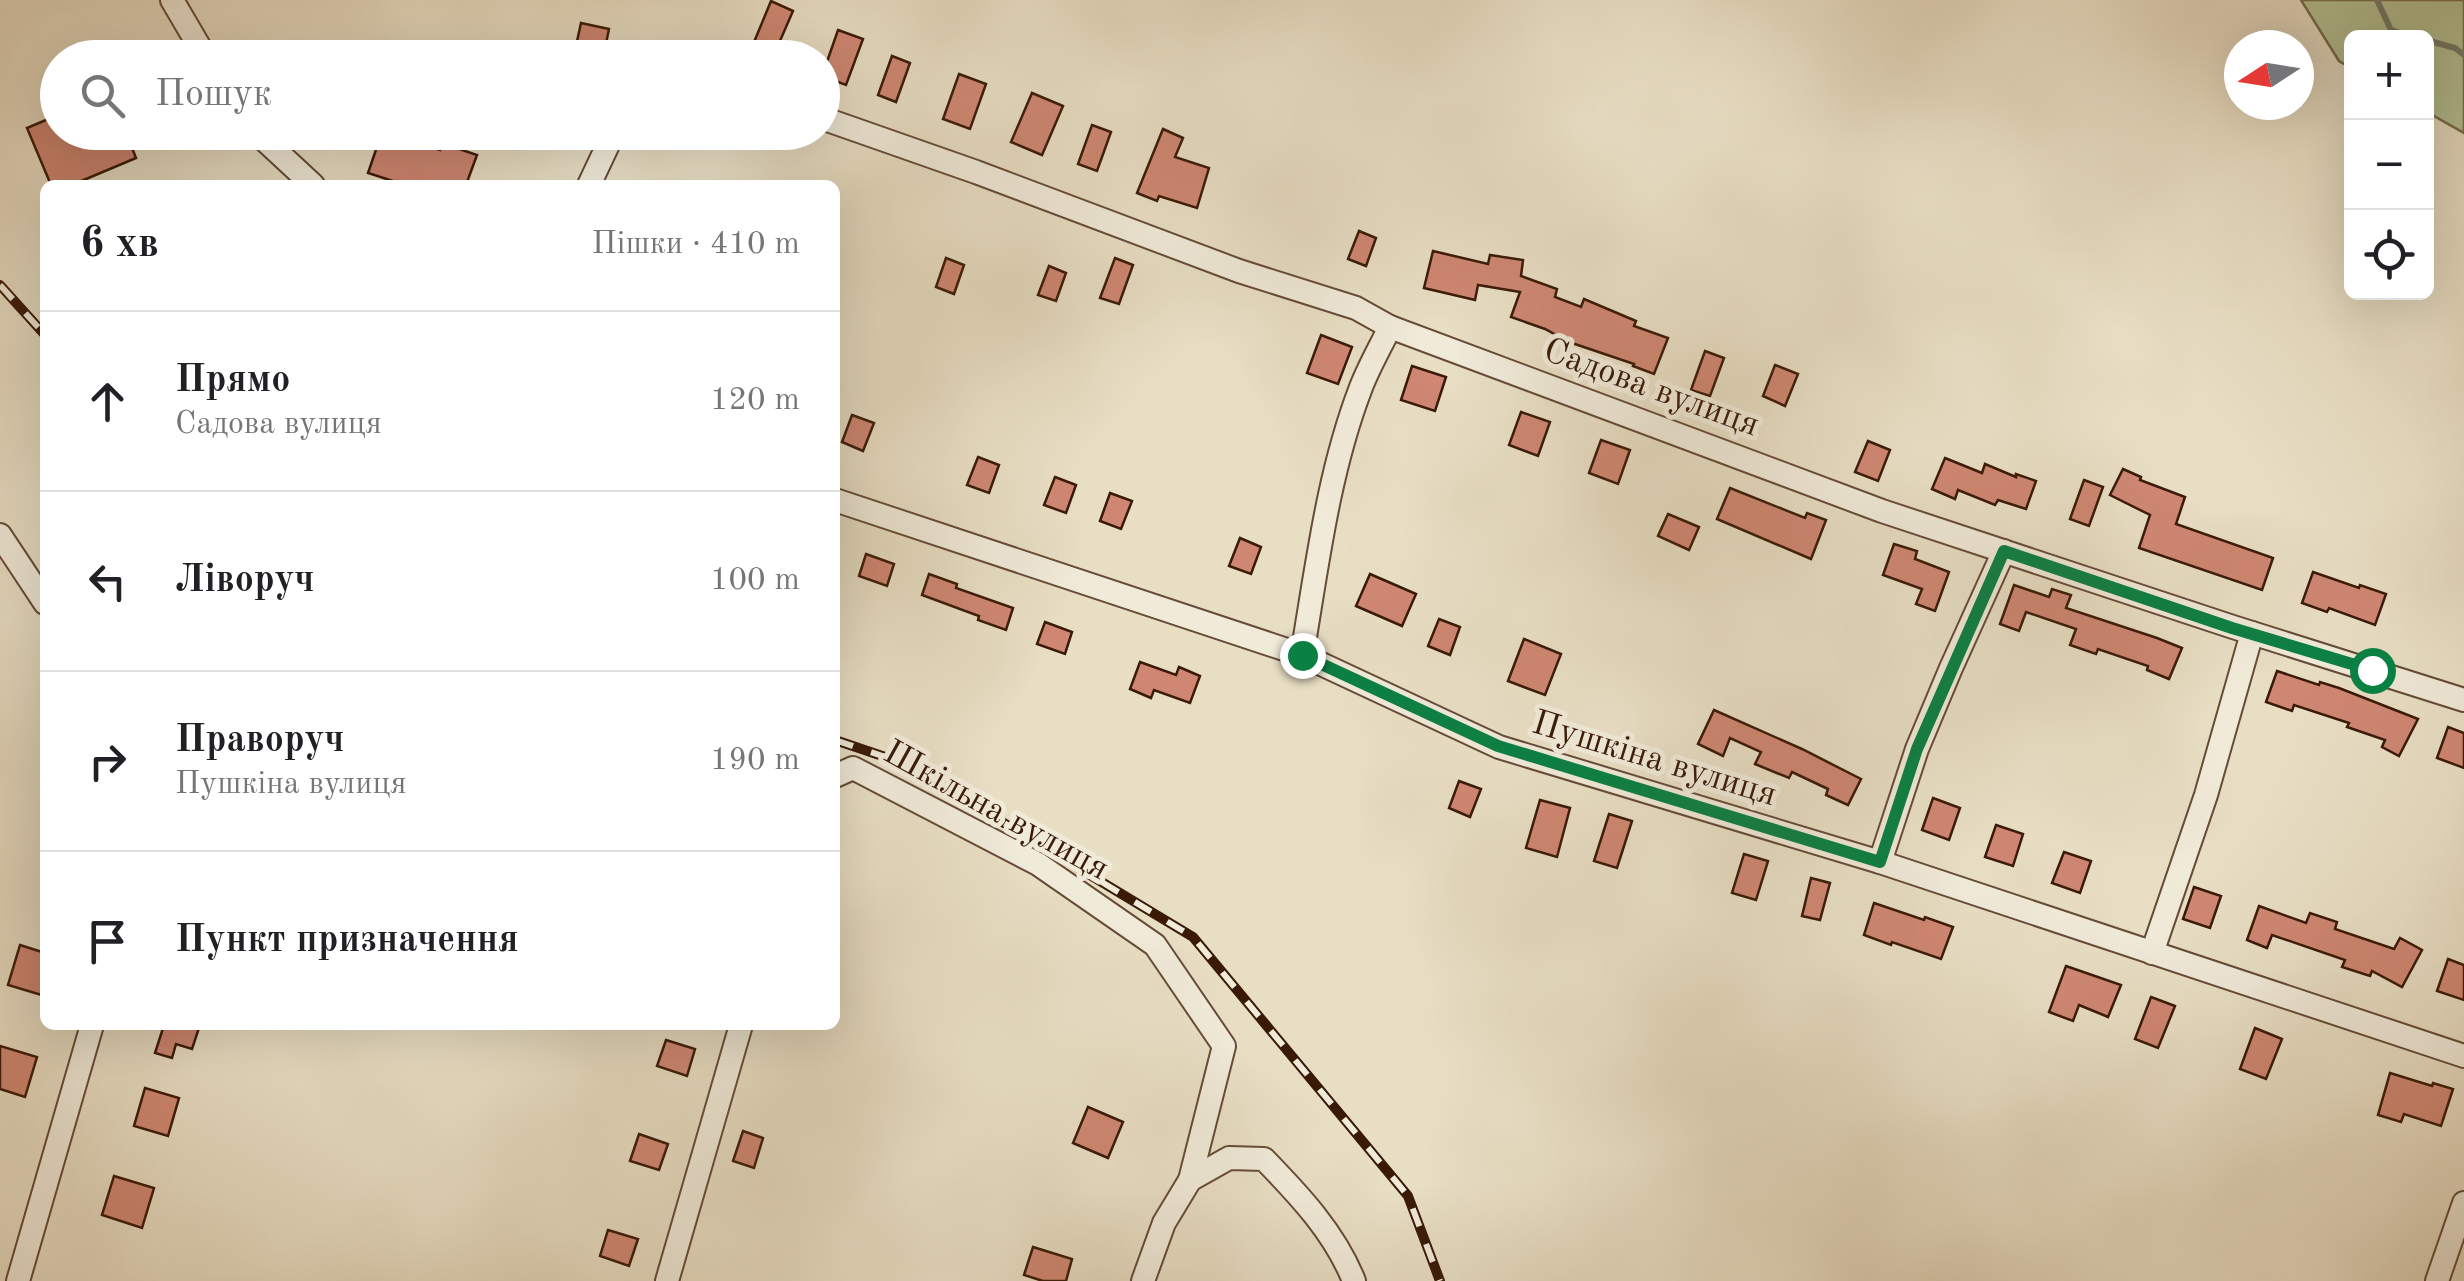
<!DOCTYPE html>
<html lang="uk">
<meta charset="utf-8">
<style>
body{margin:0;font-family:"Old Standard TT",serif;background:#f6f6f6;color:#202124}
.controls{position:absolute;right:30px;top:30px;display:grid;overflow:hidden;border-radius:15px;box-shadow:0 10px 40px #0002}
.controls button{width:90px;height:90px;display:grid;place-items:center;padding:0;border:0;border-bottom:2px solid #e0e0e0;background:#fff;color:#202124;font:50px sans-serif}
.compass{position:absolute;left:2224px;top:30px;width:90px;height:90px;border-radius:50%;background:#fff;box-shadow:0 10px 40px #0002;rotate:258deg}
.stop{position:absolute;width:30px;height:30px;margin:-22px;border:8px solid #0b8043;border-radius:50%;background:#fff}
.stop.end{background:#0b8043;border-color:#fff;box-shadow:0 2px 10px #0008}
.list{margin:0;padding:0;list-style:none}
h2{display:flex;justify-content:space-between;align-items:center;height:130px;margin:0;padding:0 40px;font-size:42px}
h2 small{font-size:32px;font-weight:400;color:#757577}
.list li{display:grid;grid-template-columns:65px 1fr auto;gap:30px;align-items:center;box-sizing:border-box;height:180px;padding:0 40px;border-top:2px solid #e0e0e0}
.list b{display:block;font-size:38px;white-space:nowrap}
.list p{margin:0;font-size:32px;white-space:nowrap;color:#757577}
.list em{font-size:32px;font-style:normal;color:#757577}
.icon{flex:none;width:55px;height:55px;fill:none;stroke:currentColor;stroke-width:2;stroke-linecap:round;stroke-linejoin:round}
.map{position:relative;flex:none;width:2464px;height:1281px;overflow:hidden}
.search{position:absolute;background:#fff;box-shadow:0 10px 40px #0002;left:40px;top:40px;width:800px;height:110px;display:flex;align-items:center;gap:25px;box-sizing:border-box;padding:0 35px;border-radius:55px;color:#757577;font-size:38px}
.panel{position:absolute;background:#fff;box-shadow:0 10px 40px #0002;left:40px;top:180px;width:800px;height:850px;border-radius:15px}
.map>svg:first-child{display:block}
.green{fill:#b4c296;stroke:#776e4e;stroke-width:2.5}
.lines{fill:none;stroke-linecap:round;stroke-linejoin:round}
.stream{stroke:#727c6b;stroke-width:6}
.building{fill:#cf8773;stroke:#3a1a07;stroke-width:2.5}
.minor-casing{stroke:#664b36;stroke-width:26}
.minor{stroke:#f0ead9;stroke-width:22}
.rail-casing{stroke:#3a1a07;stroke-width:10}
.rail{stroke:#f0ead9;stroke-width:6;stroke-dasharray:19;stroke-linecap:butt}
.route{stroke:#0b8043;stroke-width:12}
.labels{text-anchor:middle;stroke-width:10;stroke-linejoin:round;paint-order:stroke}
.street-label{font-size:35px;fill:#3a1a07;stroke:#f0ead9}
</style>
<div class="map">
<svg width="2464" height="1281" viewBox="0 0 2464 1281">
<rect width="100%" height="100%" fill="#e8dec4"/>
<filter id="stains"><feTurbulence type="fractalNoise" baseFrequency=".002" numOctaves="4"/><feColorMatrix values="0 0 0 0 .2 0 0 0 0 .09 0 0 0 0 .02 0 0 0 .5 -.17"/></filter>
<radialGradient id="worn" r=".72"><stop offset=".6" stop-color="#630" stop-opacity="0"/><stop offset="1" stop-color="#630" stop-opacity=".3"/></radialGradient>
<path class="green" d="M2301,0H2464V133L2427,112L2426,38H2352L2351,68L2339,61Z"/>
<g class="lines">
<g class="stream">
<path d="M2377,0L2391,30L2416,38"/>
<path d="M2426,40L2455,48L2464,55"/>
</g>
</g>
<g class="building">
<path d="M771,1L793,11L773,57L752,47Z"/>
<path d="M581,23L609,29L603,58L574,55Z"/>
<path d="M838,30L863,39L846,85L822,76Z"/>
<path d="M892,56L910,63L896,102L878,95Z"/>
<path d="M959,74L986,84L970,129L943,119Z"/>
<path d="M1032,93L1063,106L1042,155L1011,142Z"/>
<path d="M58,115V132H126L136,158L72,185H51L27,128Z"/>
<path d="M1092,125L1111,132L1097,171L1078,164Z"/>
<path d="M1163,129L1183,138L1175,157L1209,168L1197,208L1159,196L1157,201L1137,193Z"/>
<path d="M382,132L440,150L442,143L477,155L466,185H405L368,173Z"/>
<path d="M1359,231L1376,238L1366,266L1348,259Z"/>
<path d="M1433,251L1488,264L1490,255L1523,260L1521,276L1557,289L1555,297L1581,307L1584,299L1636,321L1634,326L1668,338L1654,374L1633,366L1634,364L1569,342L1545,329L1511,317L1520,292L1478,285L1475,300L1424,288Z"/>
<path d="M946,258L964,265L954,294L936,287Z"/>
<path d="M1115,258L1133,265L1119,304L1100,298Z"/>
<path d="M1049,266L1066,273L1056,301L1038,295Z"/>
<path d="M1321,335L1352,347L1338,384L1307,373Z"/>
<path d="M1705,351L1724,358L1710,396L1691,390Z"/>
<path d="M1775,365L1798,374L1785,406L1763,396Z"/>
<path d="M1412,366L1446,377L1435,411L1401,400Z"/>
<path d="M1521,412L1550,422L1538,456L1509,445Z"/>
<path d="M852,415L874,423L863,451L842,442Z"/>
<path d="M1601,440L1630,450L1618,484L1589,473Z"/>
<path d="M1868,441L1890,450L1878,481L1855,472Z"/>
<path d="M978,457L999,465L989,493L967,485Z"/>
<path d="M1945,458L1982,473L1985,464L2016,477V474L2036,481L2026,509L1998,500L1995,505L1958,490L1955,499L1932,489Z"/>
<path d="M2123,469L2141,477L2140,480L2185,497L2176,524L2273,558L2262,590L2139,548L2150,515L2110,495Z"/>
<path d="M1055,477L1076,485L1066,513L1044,505Z"/>
<path d="M2084,480L2103,487L2089,526L2070,519Z"/>
<path d="M1730,488L1805,518L1807,513L1826,520L1811,559L1717,519Z"/>
<path d="M1110,493L1132,501L1121,529L1100,521Z"/>
<path d="M1668,514L1699,527L1689,550L1658,536Z"/>
<path d="M1240,538L1261,547L1251,574L1229,566Z"/>
<path d="M1894,544L1917,551L1915,559L1949,572L1935,611L1916,604L1922,589L1883,575Z"/>
<path d="M866,554L894,564L887,586L859,576Z"/>
<path d="M2313,572L2359,588L2360,585L2386,594L2375,625L2329,608L2327,612L2302,603Z"/>
<path d="M929,574L957,584L956,588L1013,608L1006,630L978,620L979,616L922,595Z"/>
<path d="M1370,574L1416,594L1402,626L1356,606Z"/>
<path d="M2014,585L2049,597L2052,589L2071,595L2066,608L2157,638L2182,648L2169,679L2147,670L2148,666L2098,649L2096,654L2070,645L2076,629L2026,612L2019,631L2000,624Z"/>
<path d="M1439,619L1460,627L1450,655L1428,646Z"/>
<path d="M1045,622L1072,632L1065,654L1037,644Z"/>
<path d="M1524,639L1561,654L1545,695L1508,681Z"/>
<path d="M1140,662L1176,675L1179,667L1200,676L1190,703L1154,690L1151,698L1130,689Z"/>
<path d="M2277,671L2319,685L2320,682L2339,688L2418,719L2399,756L2382,747L2385,740L2347,727L2349,723L2294,705L2292,711L2266,702Z"/>
<path d="M1714,710L1802,749L1861,779L1848,805L1826,795L1828,789L1792,772L1789,778L1755,764L1761,752L1730,738L1723,756L1698,744Z"/>
<path d="M2448,727L2464,733V768L2437,758Z"/>
<path d="M1459,781L1481,789L1470,817L1449,808Z"/>
<path d="M1933,798L1960,808L1949,840L1922,830Z"/>
<path d="M1540,800L1570,808L1557,857L1526,848Z"/>
<path d="M1609,814L1632,821L1617,868L1594,861Z"/>
<path d="M1996,825L2023,834L2013,866L1985,857Z"/>
<path d="M2064,852L2091,861L2080,893L2052,883Z"/>
<path d="M1744,854L1768,861L1756,900L1732,893Z"/>
<path d="M1811,878L1830,883L1820,920L1802,916Z"/>
<path d="M2194,887L2221,896L2210,928L2183,919Z"/>
<path d="M1874,903L1924,920L1925,917L1953,927L1941,959L1892,942L1891,945L1864,935Z"/>
<path d="M2259,906L2306,923L2310,913L2337,922L2335,929L2394,949L2400,938L2422,950L2402,987L2372,971L2370,976L2342,967L2345,960L2272,935L2267,948L2247,940Z"/>
<path d="M20,945L45,953V996L8,985Z"/>
<path d="M2448,959L2464,965V1000L2437,991Z"/>
<path d="M2066,966L2121,985L2108,1017L2079,1005L2073,1021L2049,1012Z"/>
<path d="M2151,997L2175,1006L2158,1048L2135,1039Z"/>
<path d="M164,1025H200L192,1049L176,1044L172,1058L155,1053Z"/>
<path d="M2255,1028L2282,1039L2266,1079L2240,1069Z"/>
<path d="M666,1040L695,1049L687,1076L657,1066Z"/>
<path d="M0,1046L37,1057L25,1097L0,1089Z"/>
<path d="M2390,1073L2432,1086L2433,1083L2453,1089L2441,1126L2404,1114L2401,1122L2378,1115Z"/>
<path d="M145,1088L179,1098L168,1136L134,1126Z"/>
<path d="M1088,1107L1123,1122L1108,1158L1073,1143Z"/>
<path d="M743,1131L763,1138L754,1168L733,1161Z"/>
<path d="M639,1134L668,1144L659,1170L630,1161Z"/>
<path d="M114,1176L154,1188L142,1228L102,1215Z"/>
<path d="M608,1230L638,1239L629,1266L600,1256Z"/>
<path d="M1033,1247L1072,1259L1066,1281H1043L1024,1275Z"/>
</g>
<g class="lines">
<g class="minor-casing">
<g id="minor">
<path d="M172,0L206,58"/>
<path d="M822,118L976,172L1239,271L1356,308L1390,327L1882,511L2233,627L2464,700"/>
<path d="M256,132L313,185"/>
<path d="M589,185L614,132"/>
<path d="M835,500L1302,655L1499,747L1880,862L2464,1056"/>
<path d="M0,535L45,603"/>
<path d="M1302,655C1317,567 1328,474 1360,390C1368,368 1380,348 1390,327"/>
<path d="M835,776L853,768L1038,864L1155,945L1224,1046L1190,1180"/>
<path d="M1880,862L1917,749L1951,668L2004,551"/>
<path d="M2152,953L2206,795L2252,633"/>
<path d="M18,1281L92,1025"/>
<path d="M667,1281L741,1025"/>
<path d="M1143,1281L1164,1223L1190,1180L1229,1158L1264,1159C1299,1195 1335,1233 1354,1281"/>
<path d="M2437,1281L2464,1203"/>
</g>
</g>
<use href="#minor" class="minor"/>
<g class="rail-casing">
<g id="rail">
<path d="M0,285L45,335"/>
<path d="M835,740L906,764L1193,937L1408,1196L1440,1281"/>
</g>
</g>
<use href="#rail" class="rail"/>
</g>
<g class="lines">
<path class="route" d="M1302,655L1498,746L1880,862L1917,749L2004,551L2232,628L2372,670"/>
</g>
<g class="labels">
<g class="street-label">
<text transform="translate(1652 386) rotate(20)" y="12">Садова вулиця</text>
<text transform="translate(1655 757) rotate(17)" y="12">Пушкіна вулиця</text>
<text transform="translate(997 809) rotate(29)" y="12">Шкільна вулиця</text>
</g>
</g>
<rect width="100%" height="100%" filter="url(#stains)"/>
<rect width="100%" height="100%" fill="url(#worn)"/>
</svg>
<div class="controls">
<button>+</button>
<button>−</button>
<button><svg class="icon" aria-label="locate" viewBox="0 0 24 24"><circle cx="12" cy="12" r="6"/><path d="M12 2v4M12 18v4M2 12h4M18 12h4"/></svg></button>
</div>
<svg class="compass" viewBox="-18 -18 36 36"><path d="M0-13l5 13h-10z" fill="#e53935"/><path d="M0 13l5-13h-10z" fill="#757577"/></svg>
<div class="stop" style="left:2372px;top:670px"></div>
<div class="stop end" style="left:1302px;top:655px"></div>
<div class="search"><svg class="icon" aria-label="search" viewBox="0 0 24 24"><circle cx="10" cy="10" r="6"/><path d="M15 15l6 6"/></svg>Пошук</div>
<section class="panel">
<h2>6 хв<small>Пішки · 410 m</small></h2>
<ul class="list">
<li><svg class="icon" aria-label="ahead" viewBox="0 0 24 24"><path d="M12 20V5M6 11l6-6 6 6"/></svg><div><b>Прямо</b><p>Садова вулиця</p></div><em>120 m</em></li>
<li><svg class="icon" aria-label="left" viewBox="0 0 24 24"><path d="M17 20v-9H6M10 6l-5 5 5 5"/></svg><div><b>Ліворуч</b></div><em>100 m</em></li>
<li><svg class="icon" aria-label="right" viewBox="0 0 24 24"><path d="M7 20v-9h11M14 6l5 5-5 5"/></svg><div><b>Праворуч</b><p>Пушкіна вулиця</p></div><em>190 m</em></li>
<li><svg class="icon" aria-label="arrive" viewBox="0 0 24 24"><path d="M6 21V4h12l-3 4 3 4H6"/></svg><div><b>Пункт призначення</b></div></li>
</ul>
</section>
</div>
